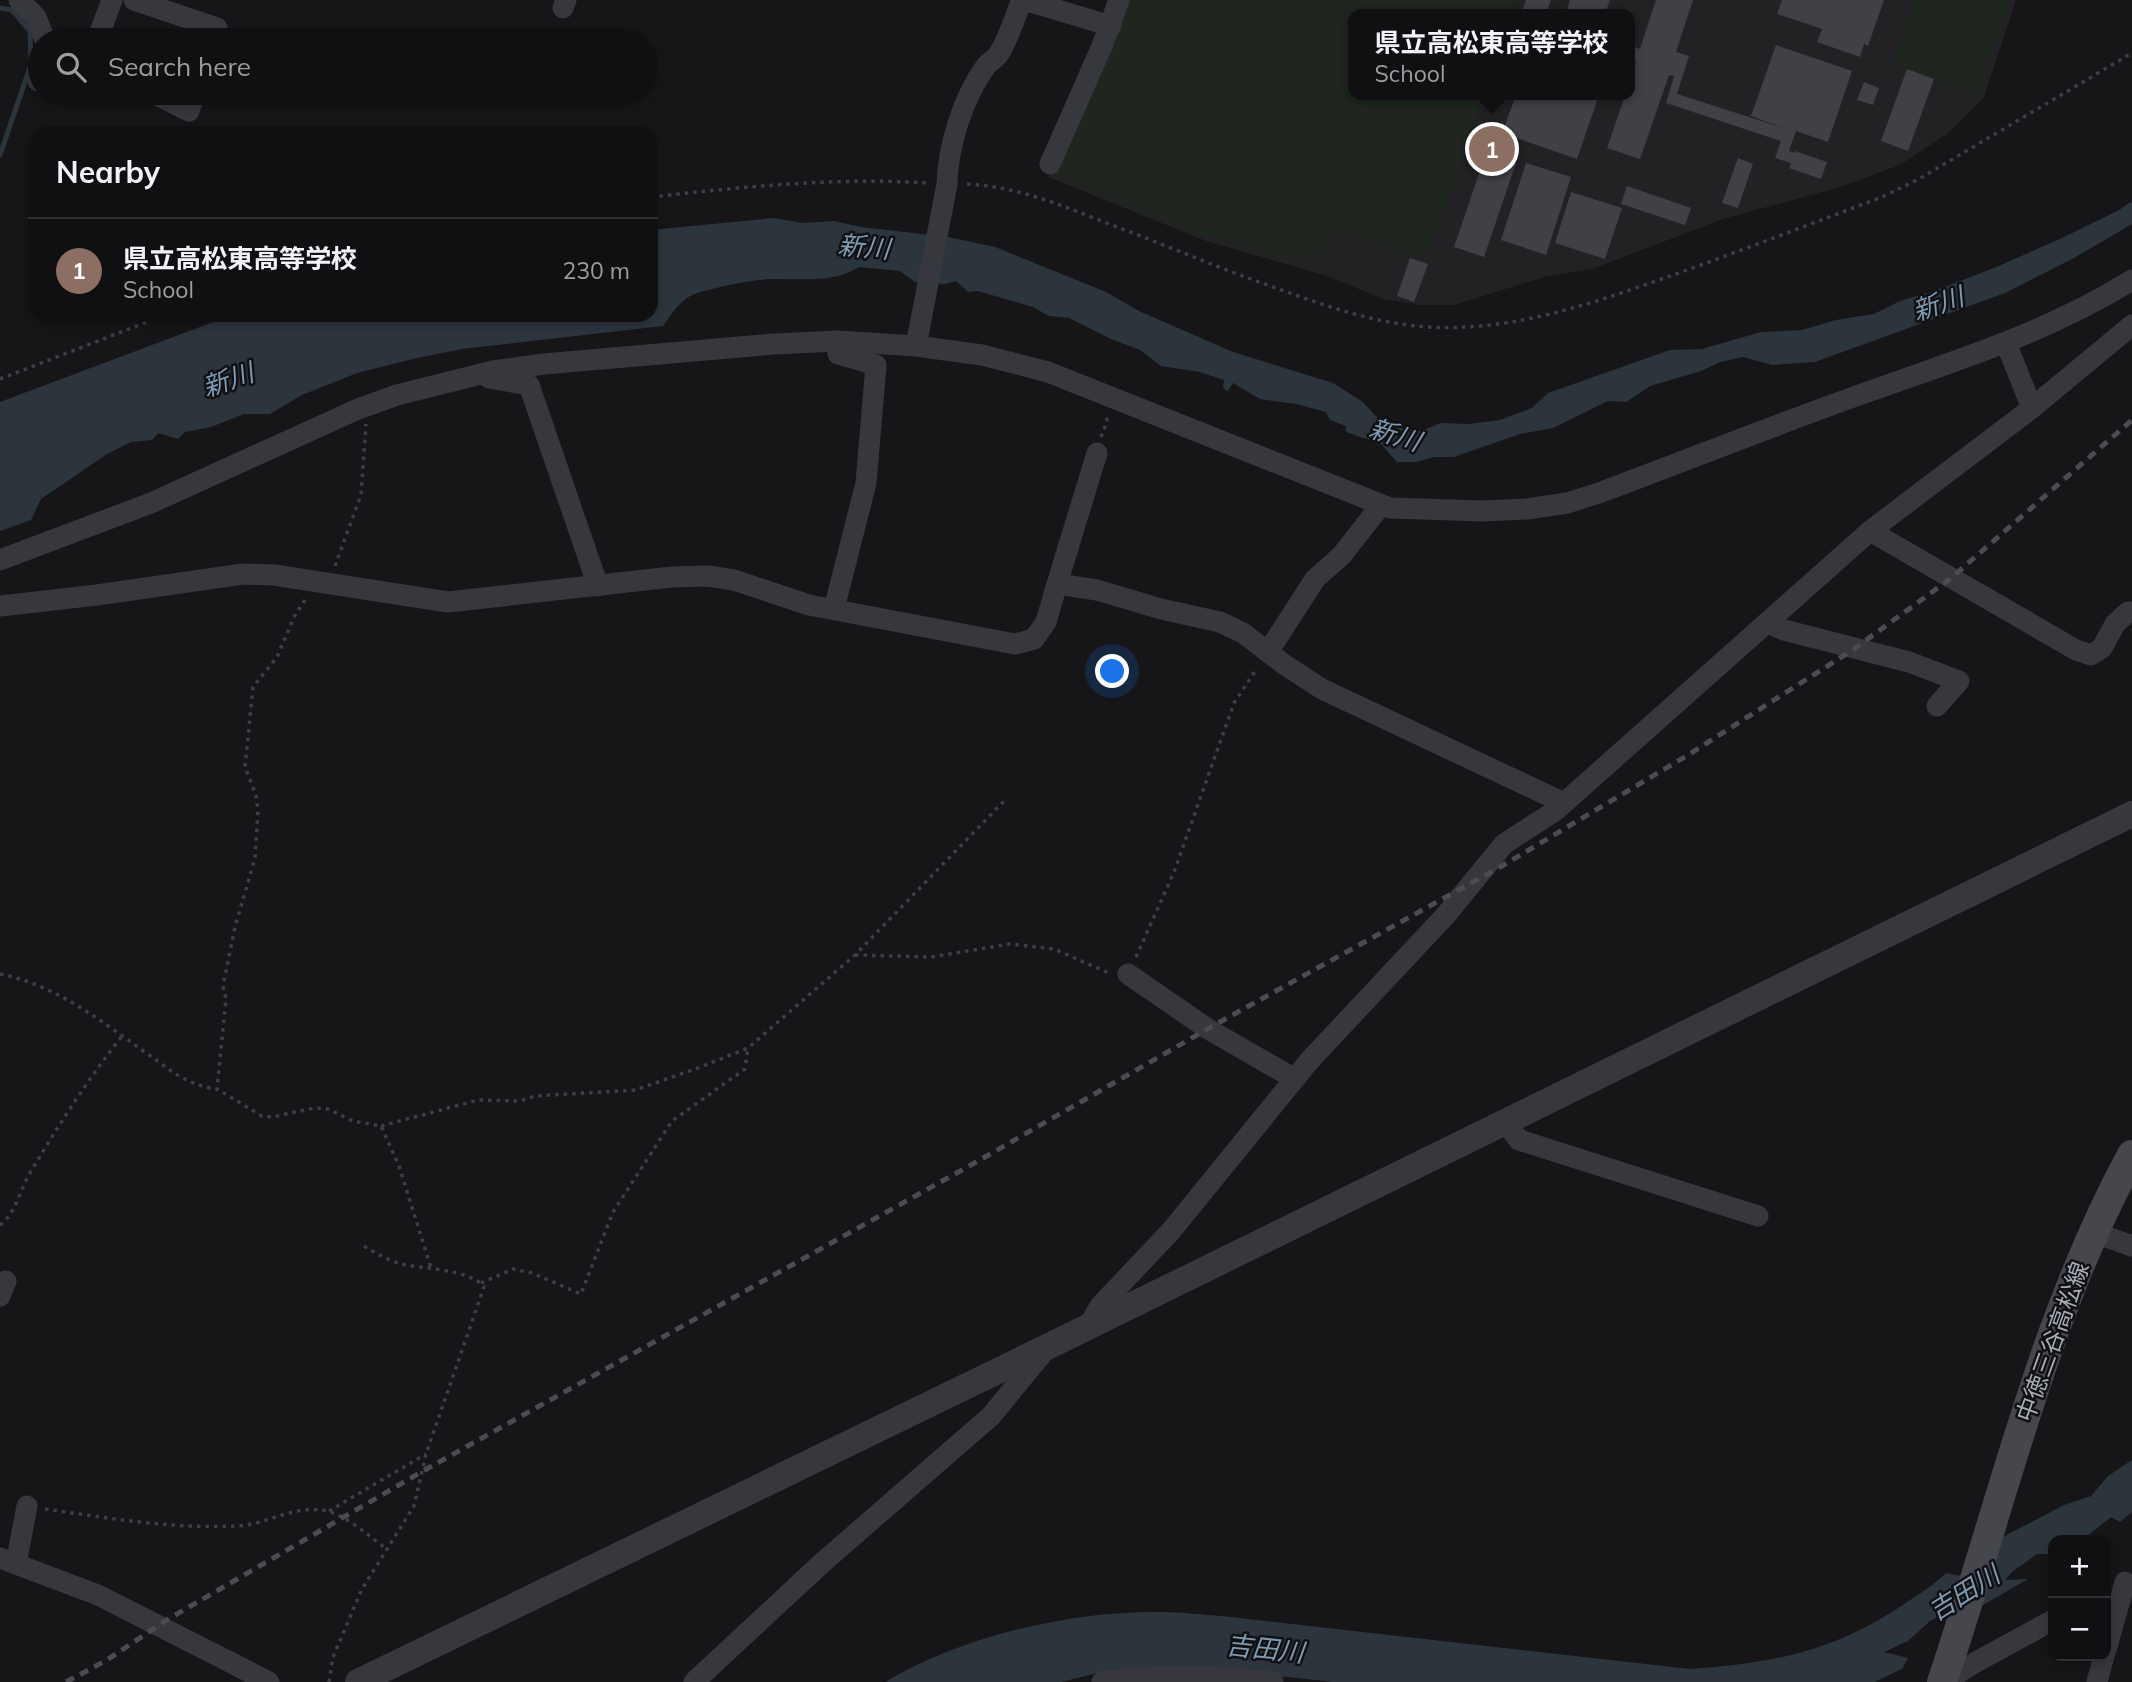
<!DOCTYPE html>
<meta charset="utf-8">
<style>
body{margin:0;font-family:Mulish,"Noto Sans JP",sans-serif;background:#19191b;color:#f1f3f6}
.controls{position:absolute;right:21px;bottom:21px;display:grid;overflow:hidden;border-radius:14px;box-shadow:0 4px 10px #0003}
.controls button{width:63px;height:63px;display:grid;place-items:center;padding:0;border:0;border-bottom:2px solid #303032;background:#101012;color:#f1f3f6;font:35px sans-serif}
.you{position:absolute;left:1113px;top:672px;width:24px;height:24px;margin:-18px;border:5px solid #fff;border-radius:50%;background:#1a73e8;box-shadow:0 0 0 10px #1a73e833}
.badge{display:grid;place-items:center;width:46px;height:46px;border-radius:50%;background:#f2b134;color:#fff;font-size:23px;font-weight:700}
.pin{position:absolute;translate:-50% -50%;border:4px solid #fff;box-shadow:0 2px 7px #0006}
.popup{position:absolute;left:1348px;top:9px;width:287px;height:91px;box-sizing:border-box;display:grid;place-content:center;border-radius:14px;background:#101012;filter:drop-shadow(0 2px 5px #0005);font-size:23px;white-space:nowrap;color:#9c9d9f}
.popup b{font-size:26px;color:#f1f3f6}
.popup::after{content:'';position:absolute;left:50%;top:100%;margin-left:-14px;border:14px solid transparent;border-top-color:#101012}
.list{margin:0;padding:0;list-style:none}
h2{display:flex;justify-content:space-between;align-items:center;height:91px;margin:0;padding:0 28px;font-size:30px}
h2 small{font-size:23px;font-weight:400;color:#9c9d9f}
.list li{display:grid;grid-template-columns:46px 1fr auto;gap:21px;align-items:center;box-sizing:border-box;height:105px;padding:0 28px;border-top:2px solid #303032}
.list b{display:block;font-size:26px;white-space:nowrap}
.list p{margin:0;font-size:23px;white-space:nowrap;color:#9c9d9f}
.list em{font-size:23px;font-style:normal;color:#9c9d9f}
.icon{flex:none;width:38px;height:38px;fill:none;stroke:currentColor;stroke-width:2;stroke-linecap:round;stroke-linejoin:round}
.map{position:relative;flex:none;width:2132px;height:1682px;overflow:hidden}
.search{position:absolute;background:#101012;box-shadow:0 4px 10px #0003;left:28px;top:28px;width:630px;height:77px;display:flex;align-items:center;gap:18px;box-sizing:border-box;padding:0 24px;border-radius:38px;color:#9c9d9f;font-size:26px}
.panel{position:absolute;background:#101012;box-shadow:0 4px 10px #0003;left:28px;top:126px;width:630px;height:196px;border-radius:21px}
.map>svg:first-child{display:block}
.built{fill:#222225;fill-rule:evenodd}
.green{fill:#1e261f}
.water{fill:#2c353c}
.lines{fill:none;stroke-linecap:round;stroke-linejoin:round}
.stream{stroke:#2c353c;stroke-width:5}
.building{fill:#404145}
.path{stroke:#3d3f44;stroke-width:3.5;stroke-dasharray:3.5 5;stroke-linecap:butt}
.minor{stroke:#37383d;stroke-width:21}
.tertiary{stroke:#37383d;stroke-width:26}
.secondary{stroke:#45474d;stroke-width:30}
.rail{stroke:#4a4c52;stroke-width:5;stroke-dasharray:9 7;stroke-linecap:butt}
.labels{text-anchor:middle;stroke-width:5;stroke-linejoin:round;paint-order:stroke}
.street-label{font-size:24px;fill:#a8adb8;stroke:#111113}
.water-label{font-size:26px;font-style:italic;fill:#7f9bb3;stroke:#111113}
</style>
<div class="map">
<svg width="2132" height="1682" viewBox="0 0 2132 1682">
<rect width="100%" height="100%" fill="#161618"/>
<path class="built" d="M1122,0H2016L1984,97L1947,134L1900,165L1840,187L1723,219L1592,269L1545,277L1454,305H1420L1383,299L1327,276L1206,241L1048,177L1113,27ZM1354,14H1630V95H1354Z"/>
<g class="green">
<path d="M1127,0H1517L1512,14H1354V95H1484L1426,260L1334,228L1322,252L1297,261L1192,232L1055,173L1113,39Z"/>
<path d="M1915,0H2011L1976,95L1892,63Z"/>
</g>
<g class="water">
<path d="M2132,201V224L2074,258L2005,293L1815,362L1772,365L1743,357L1720,362L1701,371L1650,386L1626,402L1608,401L1553,428L1520,434L1454,457H1434L1416,462H1397L1381,444L1346,432V426L1330,420L1326,412L1296,404L1260,399L1233,383L1228,391L1223,388L1224,380L1200,372L1161,366L1140,350L1111,339L1069,318L1049,316L1033,307L978,291L968,292L956,281L946,284L915,282L900,271L859,267C834,284 800,278 770,279C751,280 731,284 712,289C704,291 694,293 687,298C677,305 670,316 663,326L462,349L417,358L357,373L302,395L270,414H244L211,427L185,432L178,439L158,433L152,440L131,442L107,454L41,499L31,520L0,531V402L232,315H651V230L773,218L803,223L834,221L861,227L948,237L995,247L1106,292L1139,311L1233,352L1333,383L1363,402L1384,425L1421,431L1441,423L1468,424L1500,420L1532,408L1548,393L1670,350L1702,349L1761,332L1802,330L1836,320L1874,314L1900,301L1934,291L1994,268L2060,239L2119,210Z"/>
<path d="M2132,1460V1512L2120,1522L2111,1517L2082,1540H2053V1554H2037L2012,1572L2005,1580L2028,1579L1978,1608L1950,1611L1930,1621L1908,1641L1884,1652L1908,1658L1902,1669L1874,1682H1334L1195,1667L1098,1673L1061,1682H885C961,1636 1074,1610 1163,1612C1183,1612 1202,1615 1222,1616L1690,1669C1775,1662 1830,1653 1903,1605C1917,1595 1933,1586 1946,1573L1961,1576L1999,1539L2064,1505L2091,1496L2108,1476Z"/>
</g>
<g class="lines">
<path class="stream" d="M0,8L12,10L30,31L31,64L0,155"/>
</g>
<g class="building">
<path d="M1526,0H1551L1546,14H1524L1521,13Z"/>
<path d="M1570,0H1610L1605,14H1566Z"/>
<path d="M1656,0H1693L1676,52L1689,56L1677,94L1786,129L1751,116L1776,45L1852,71L1828,142L1796,131L1789,151L1795,153V151L1827,162L1821,179L1789,168L1791,163L1775,158L1781,141L1666,103L1674,76L1669,75L1640,159L1607,148L1625,95H1630V78L1636,62L1630,60V45L1640,49Z"/>
<path d="M1782,0H1884L1868,46L1864,44L1860,57L1817,42L1822,29L1777,14Z"/>
<path d="M1907,69L1934,79L1908,151L1881,141Z"/>
<path d="M1864,82L1879,88L1873,105L1857,100Z"/>
<path d="M1516,95H1599L1577,159L1502,133Z"/>
<path d="M1486,153L1516,163L1484,257L1454,247Z"/>
<path d="M1738,158L1753,164L1738,208L1722,203Z"/>
<path d="M1526,163L1571,177L1546,255L1501,240Z"/>
<path d="M1627,186L1691,208L1685,225L1621,204Z"/>
<path d="M1571,192L1622,208L1605,259L1555,243Z"/>
<path d="M1410,258L1428,264L1414,302L1397,296Z"/>
</g>
<g class="lines">
<g class="path">
<path d="M967,184C1018,187 1058,204 1104,222C1152,240 1200,260 1248,278C1302,297 1358,320 1416,326C1504,335 1591,304 1673,275C1743,250 1813,223 1882,197L1919,179L2132,53"/>
<path d="M651,197C743,187 836,177 928,183"/>
<path d="M0,379L165,315"/>
<path d="M1101,437L1107,421L1106,415"/>
<path d="M335,566L361,495L366,424"/>
<path d="M305,600L294,617L277,657L253,687L245,767L256,795L258,811L255,858L235,927L223,986L226,999L217,1089L262,1116L273,1117L314,1108L328,1109L353,1121L381,1126L399,1166L431,1268"/>
<path d="M855,955L931,957L1010,944L1054,949L1109,973"/>
<path d="M1136,957L1174,872L1234,703L1257,668"/>
<path d="M0,974C53,984 99,1019 142,1050C168,1068 185,1085 217,1089"/>
<path d="M381,1126L478,1100L520,1101L535,1096L635,1090L698,1068L748,1048L855,955L1006,799"/>
<path d="M0,1225C17,1212 19,1191 30,1173C58,1126 88,1079 122,1036"/>
<path d="M481,1283L513,1269L532,1273L581,1294L613,1212L672,1121L745,1069L748,1048"/>
<path d="M45,1509C108,1518 172,1529 236,1526C268,1525 297,1502 330,1512C350,1518 371,1538 388,1550"/>
<path d="M329,1511L426,1454"/>
<path d="M329,1682L333,1657L362,1589L414,1506L426,1454L484,1287C470,1269 423,1269 401,1264C387,1260 374,1252 362,1245"/>
</g>
<g class="minor">
<path d="M19,0L36,17L45,40"/>
<path d="M134,0L217,28L213,40"/>
<path d="M1024,0L1111,26"/>
<path d="M563,8L566,0"/>
<path d="M97,40L112,0"/>
<path d="M38,81L40,66"/>
<path d="M153,93L189,111L195,93"/>
<path d="M1050,164L1102,46L1119,0"/>
<path d="M2006,343L2032,408"/>
<path d="M916,346L947,184C948,146 963,97 986,66C989,62 995,59 998,55C1008,41 1015,16 1022,0"/>
<path d="M489,378L529,385L598,586"/>
<path d="M1870,531L2076,650L2091,655L2102,648L2115,624L2128,612H2132"/>
<path d="M0,560L151,503L358,409L397,395L493,371L544,364L774,344L838,341L916,346L982,355L1048,372L1390,508L1483,511L1527,509L1567,503L1599,493C1682,462 1765,429 1848,399C1945,364 2044,335 2132,280"/>
<path d="M1057,584L1097,453"/>
<path d="M0,606L97,595L243,574L274,575L448,602L672,577L708,576L734,580L809,605L1015,644L1034,639L1046,622L1057,584L1097,590L1161,609L1220,622L1243,633L1285,665L1322,689L1564,803"/>
<path d="M834,609L866,483L876,365L838,354V341"/>
<path d="M1767,623L1784,630L1909,662L1959,681L1937,706"/>
<path d="M1268,652L1315,579L1342,555L1381,505"/>
<path d="M1128,974L1208,1029L1295,1079"/>
<path d="M1505,1122L1519,1140L1758,1216"/>
<path d="M2093,1232L2132,1246"/>
<path d="M0,1296L6,1281"/>
<path d="M1088,1327L1100,1306L1171,1231L1310,1060L1445,916L1504,844L1555,811L1870,531L2032,408L2132,325"/>
<path d="M0,1558L98,1595L269,1682"/>
<path d="M16,1564L27,1506"/>
<path d="M2106,1650L2125,1582"/>
<path d="M694,1682L822,1563L991,1416L1046,1349"/>
<path d="M1102,1682C1160,1673 1216,1675 1273,1682"/>
<path d="M1944,1682L1976,1662L2053,1620"/>
<path d="M2097,1682L2104,1656"/>
</g>
<path class="tertiary" d="M358,1682L1047,1347L2132,814"/>
<path class="secondary" d="M1942,1682C2002,1505 2042,1320 2132,1155"/>
<path class="rail" d="M66,1682L107,1660L165,1621L423,1471L978,1161L1218,1023L1502,866L1688,755L1854,649L1950,579L2132,420"/>
</g>
<g class="labels">
<g class="street-label">
<text transform="translate(2053 1342) rotate(-70)" y="8">中徳三谷高松線</text>
</g>
<g class="water-label">
<text transform="translate(864 247) rotate(5)" y="9">新川</text>
<text transform="translate(1938 304) rotate(-19)" y="9">新川</text>
<text transform="translate(228 380) rotate(-19)" y="9">新川</text>
<text transform="translate(1395 435) rotate(17)" y="9">新川</text>
<text transform="translate(1964 1593) rotate(-32)" y="9">吉田川</text>
<text transform="translate(1265 1649) rotate(6)" y="9">吉田川</text>
</g>
</g>
</svg>
<div class="controls">
<button>+</button>
<button>−</button>
</div>
<div class="you"></div>
<div class="pin badge" style="left:1492px;top:149px;background:#8d6e63">1</div>
<div class="popup"><b>県立高松東高等学校</b>School</div>
<div class="search"><svg class="icon" aria-label="search" viewBox="0 0 24 24"><circle cx="10" cy="10" r="6"/><path d="M15 15l6 6"/></svg>Search here</div>
<section class="panel">
<h2>Nearby<small></small></h2>
<ul class="list">
<li><span class="badge" style="background:#8d6e63">1</span><div><b>県立高松東高等学校</b><p>School</p></div><em>230 m</em></li>
</ul>
</section>
</div>
